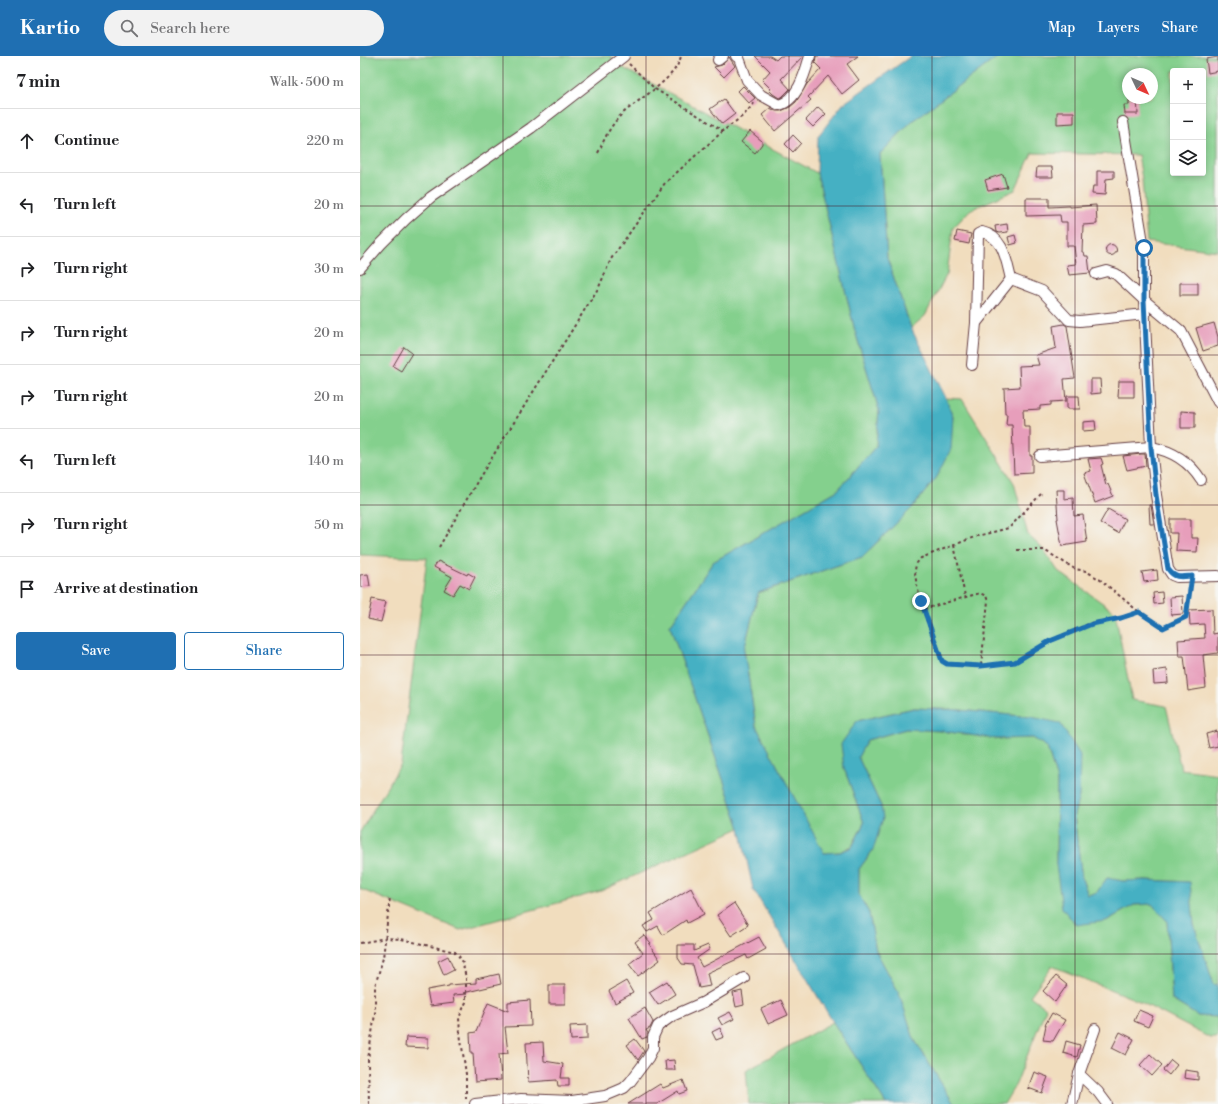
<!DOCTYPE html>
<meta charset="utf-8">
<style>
body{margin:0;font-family:"Libre Bodoni",serif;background:#f2f2f2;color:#202124}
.controls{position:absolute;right:12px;top:12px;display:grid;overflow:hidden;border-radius:4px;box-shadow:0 2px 6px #0003}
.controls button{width:36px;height:36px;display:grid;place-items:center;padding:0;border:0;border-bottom:1px solid #e0e0e0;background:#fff;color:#202124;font:20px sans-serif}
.compass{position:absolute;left:762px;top:12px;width:36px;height:36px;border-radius:50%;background:#fff;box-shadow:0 2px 6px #0003;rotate:134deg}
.stop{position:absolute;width:12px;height:12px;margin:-9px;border:3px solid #1f6fb2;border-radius:50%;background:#fff}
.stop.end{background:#1f6fb2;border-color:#fff;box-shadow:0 1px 4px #0008}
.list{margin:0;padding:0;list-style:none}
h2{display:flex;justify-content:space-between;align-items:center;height:52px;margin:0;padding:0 16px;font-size:17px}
h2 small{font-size:13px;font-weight:400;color:#757577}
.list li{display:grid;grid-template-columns:26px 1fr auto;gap:12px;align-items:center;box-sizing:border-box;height:64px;padding:0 16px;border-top:1px solid #e0e0e0}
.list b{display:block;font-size:15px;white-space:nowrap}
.list em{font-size:13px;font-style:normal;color:#757577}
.actions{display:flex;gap:8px;padding:12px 16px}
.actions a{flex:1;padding:9px 0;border:1px solid #1f6fb2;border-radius:4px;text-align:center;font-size:14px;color:#1f6fb2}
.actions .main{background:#1f6fb2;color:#fff}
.icon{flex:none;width:22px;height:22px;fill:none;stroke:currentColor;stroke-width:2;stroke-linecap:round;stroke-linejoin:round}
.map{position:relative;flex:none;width:858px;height:1048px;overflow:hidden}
header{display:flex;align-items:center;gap:24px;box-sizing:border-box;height:56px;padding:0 20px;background:#1f6fb2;color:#fff}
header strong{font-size:19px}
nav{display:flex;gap:22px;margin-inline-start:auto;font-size:14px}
.search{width:280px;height:36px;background:#f2f2f2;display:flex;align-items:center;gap:10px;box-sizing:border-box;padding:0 14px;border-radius:22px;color:#757577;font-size:15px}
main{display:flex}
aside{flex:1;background:#fff}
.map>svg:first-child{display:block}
.green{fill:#84d08d;stroke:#67785c;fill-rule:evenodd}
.water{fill:#45b0c3;stroke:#486877}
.building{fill:#e79ebb}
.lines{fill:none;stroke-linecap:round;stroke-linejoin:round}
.minor-casing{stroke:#633c41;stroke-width:12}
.path{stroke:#633c41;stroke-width:2;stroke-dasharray:3 3;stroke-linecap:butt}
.minor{stroke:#fff;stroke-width:10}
.route{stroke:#1f6fb2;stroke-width:5}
.grid{fill:none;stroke:#4a1f2b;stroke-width:1;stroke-opacity:0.55}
</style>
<header>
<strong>Kartio</strong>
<div class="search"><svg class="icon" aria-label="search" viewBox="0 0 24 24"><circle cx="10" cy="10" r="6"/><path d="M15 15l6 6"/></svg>Search here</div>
<nav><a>Map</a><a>Layers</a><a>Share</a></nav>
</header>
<main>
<aside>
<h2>7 min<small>Walk · 500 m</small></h2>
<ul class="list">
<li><svg class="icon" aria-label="ahead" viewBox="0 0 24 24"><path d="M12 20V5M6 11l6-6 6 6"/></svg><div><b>Continue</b></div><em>220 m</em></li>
<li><svg class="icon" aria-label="left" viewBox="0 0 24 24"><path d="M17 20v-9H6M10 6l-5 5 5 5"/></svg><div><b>Turn left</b></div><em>20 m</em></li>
<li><svg class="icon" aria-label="right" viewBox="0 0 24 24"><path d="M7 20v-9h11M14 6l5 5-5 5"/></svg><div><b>Turn right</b></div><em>30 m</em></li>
<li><svg class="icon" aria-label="right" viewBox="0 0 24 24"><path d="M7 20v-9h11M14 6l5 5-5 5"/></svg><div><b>Turn right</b></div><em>20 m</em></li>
<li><svg class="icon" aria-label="right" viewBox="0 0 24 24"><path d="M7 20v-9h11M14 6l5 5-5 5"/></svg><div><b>Turn right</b></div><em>20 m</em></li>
<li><svg class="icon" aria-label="left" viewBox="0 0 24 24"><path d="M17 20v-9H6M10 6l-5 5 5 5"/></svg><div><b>Turn left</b></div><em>140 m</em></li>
<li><svg class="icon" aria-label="right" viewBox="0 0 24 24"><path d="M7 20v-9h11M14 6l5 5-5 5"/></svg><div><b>Turn right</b></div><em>50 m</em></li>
<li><svg class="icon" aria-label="arrive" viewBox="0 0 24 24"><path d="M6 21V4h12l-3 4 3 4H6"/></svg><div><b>Arrive at destination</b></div></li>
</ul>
<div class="actions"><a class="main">Save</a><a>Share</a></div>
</aside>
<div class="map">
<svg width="858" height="1048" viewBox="0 0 858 1048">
<rect width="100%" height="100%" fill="#f6f6f2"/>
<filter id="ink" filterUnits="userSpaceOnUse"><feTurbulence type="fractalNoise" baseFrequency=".025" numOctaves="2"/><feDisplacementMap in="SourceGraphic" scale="8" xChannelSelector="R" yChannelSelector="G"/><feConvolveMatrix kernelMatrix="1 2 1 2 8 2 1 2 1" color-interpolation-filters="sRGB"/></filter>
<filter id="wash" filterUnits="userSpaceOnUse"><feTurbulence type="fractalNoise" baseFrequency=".012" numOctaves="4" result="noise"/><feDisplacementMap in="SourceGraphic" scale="16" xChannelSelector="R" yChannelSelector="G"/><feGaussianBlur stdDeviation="0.9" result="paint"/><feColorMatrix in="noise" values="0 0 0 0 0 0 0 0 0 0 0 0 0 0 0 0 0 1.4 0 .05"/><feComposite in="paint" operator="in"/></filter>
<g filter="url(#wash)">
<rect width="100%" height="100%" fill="#f1ddbe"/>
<g class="green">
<path d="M0,0H251L254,7L457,117L495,275L519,354L516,390L478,434L353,506L310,570L380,772L241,835L100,874L0,833V776L41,708L67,502L0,499Z"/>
<path d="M639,0H858V195L787,186L782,123L778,99L672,97L655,134L610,154L593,172L587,218L565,260L551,272L527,202L520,98L552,65ZM813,15H843V117H813ZM768,18H792V42H768Z"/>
<path d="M586,342L602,343L654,427L668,479L684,494L698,515L755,556L772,644L806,650L821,713L858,718V928L854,929L834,869L829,826L785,824L763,825L747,822L737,836L728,839L722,823L714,759L719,740L671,661L600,654L554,652L497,665L484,712L504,767L492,790L480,796L463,797L396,670L384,594L398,537L502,501L552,452L577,421L593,361Z"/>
<path d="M546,673L582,675L637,683L673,682L687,691L697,724L696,809L746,865L774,849L792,848L807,864L812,944L838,960L858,961V982H850L779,945L692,910L670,940L686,952L656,1028L644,1048H594L554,983L539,937L516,895L509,857L499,839V813L513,794L521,750L498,701L507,684Z"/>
<path d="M473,966L526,1048H389L386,1014Z"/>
</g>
<path class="water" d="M551,0H639L552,65L520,98L527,202L551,272L586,342L593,361L591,393L577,421L552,452L502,501L398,537L384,594L396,670L464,797L480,796L492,791L504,767L484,712L481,688L497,665L554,652L600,654L671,661L700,667L720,699L719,740L714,759L722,823L728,839L737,836L747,822L763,825L785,824L830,826L834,869L854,929L858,928V961L838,960L812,944L807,865L792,848L774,849L746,865L716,869L702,852L696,809L697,724L687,691L673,682L637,683L582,675L546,673L507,684L498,701L521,750L523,762L513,794L499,813V839L509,857L516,895L539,937L554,983L594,1048H526L473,966L393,833L380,772L310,570L353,506L478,434L516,390L519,354L495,275L457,117L458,80L483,48Z"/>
<g id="blocks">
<g class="building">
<path d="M395,0H410L416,4L420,0H443L421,23L430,33L422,41L419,42L413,38L409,34L411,33L402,24L410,15Z"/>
<path d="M456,0H498L487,8L499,24L482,38L468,20L448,41L451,44L415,75L402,59L410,52L416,55H421L430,51L436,46L447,28L461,13L455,7Z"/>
<path d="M369,1L375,10L364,21L354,11L362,9Z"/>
<path d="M858,1V15L848,17L846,3Z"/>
<path d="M383,30L395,42L389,47L378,35Z"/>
<path d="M769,42H777L778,58H765L764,49H769Z"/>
<path d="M364,43L375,58L362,68L350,53Z"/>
<path d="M458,51L466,58L453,71L446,64Z"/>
<path d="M697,56H714V67L697,68Z"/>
<path d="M390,75L402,85V88L395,97L381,86Z"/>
<path d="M433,79L441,87L433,96L425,88Z"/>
<path d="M677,111H692L693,121H676Z"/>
<path d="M737,115H754V122L746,123L745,139L732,138L733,130H737Z"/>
<path d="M643,118L647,131L628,134L625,124Z"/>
<path d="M666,142H689V151L710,150V151L736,149L737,168L723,169L722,196H724L725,200H728L730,217L709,219L707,209L716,208L714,190H707V166H701L700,159L666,160Z"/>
<path d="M647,168L648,176L639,177L636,176L635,170Z"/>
<path d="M597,175L611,178L609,188L595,185Z"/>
<path d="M655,179L657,187L650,189L648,181Z"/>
<circle cx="751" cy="194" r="5.5"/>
<rect x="820" y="227" width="18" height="12"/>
<path d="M854,267L858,281V290L843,295L836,272Z"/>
<path d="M704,268L707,270L715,322L704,323L706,345L691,346V349L680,350V353L663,354L664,371H670V400H672V417L654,418L652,369H646L647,358H645L644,332L660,331L659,310L679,309L676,299L696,292L693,270Z"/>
<path d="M44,291L52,297L41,315L33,310Z"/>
<path d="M731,323H740L741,337L731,338Z"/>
<path d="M759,325H774V341H758Z"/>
<path d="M707,340H719L720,353H707Z"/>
<path d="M821,355L835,356V372H821Z"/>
<path d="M735,365L736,374L723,375V366Z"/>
<path d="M781,398H785L786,410L767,414L763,400Z"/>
<path d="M741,402L743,408L741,409L746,429L748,428L753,440L735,447L724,417L731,415L728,403Z"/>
<path d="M696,434H704V443L713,442L714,460L723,459L727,486L702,490L697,463H698Z"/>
<path d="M789,449H791L794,468H790Z"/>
<path d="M748,453L765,463L758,477L740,467Z"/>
<path d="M810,463H831V482H838L837,496L816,495L817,477H810Z"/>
<path d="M78,505L107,519L108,517L115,521L109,533L100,528L93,539L84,534L92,521L74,511Z"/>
<path d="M797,514L798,524L784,526L782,516Z"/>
<path d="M8,518L10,530L0,531V519Z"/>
<path d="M802,536L803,547L794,548L793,537Z"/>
<path d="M822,540L823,558L811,559L810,541Z"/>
<path d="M12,543L26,546L21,566L8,563Z"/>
<path d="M852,553L853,578L858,577V597L843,599L846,632L828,635L824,600H819L818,584L845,582L844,568L830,569L829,554Z"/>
<path d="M807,613L808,627L794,628L793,615Z"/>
<path d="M857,675L858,690L849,692L846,678Z"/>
<path d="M331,832L344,858L327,867L326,864L303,879L298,870L287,876L283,870L294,864L290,857Z"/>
<path d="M374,847L388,869L371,880L357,859Z"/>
<path d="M284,879L291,887L289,888L300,904L278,920L269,908L283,897L275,886Z"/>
<path d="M399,881L406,893L388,903L386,899L347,917L350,930L339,932L333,909L322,908L318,902V889H334V895L348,889L350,893L337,902L342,911Z"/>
<path d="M88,900L94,914L84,919L78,905Z"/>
<path d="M139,918L141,928L103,937L107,938L93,939L94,947L70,950L67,934L89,930V929L116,927V923Z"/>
<path d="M696,920L707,929L695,946L683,935Z"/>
<path d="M266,925L273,937L255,947L249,935Z"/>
<path d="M307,925L315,938L298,949L289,936Z"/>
<rect x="189" y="929" width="16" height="19"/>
<path d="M382,935L384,949L376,951L373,937Z"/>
<path d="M170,944L171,970L145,971L148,997L139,998L141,1024L115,1026L113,997H111L110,977L116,976L128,947L148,955V946Z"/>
<path d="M421,944L428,959L408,968L401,953Z"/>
<path d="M285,952L293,966L290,972L286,974L288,977L287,981L282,983L269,962Z"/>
<path d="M779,954L793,960L788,971L774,965Z"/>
<path d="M370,956L374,963L362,969L358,962Z"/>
<path d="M692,957L705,964L693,985L683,984L686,969H685Z"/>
<path d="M227,969V983L211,984L210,970Z"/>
<path d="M360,972L364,981L356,984L352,976Z"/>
<path d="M760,976L774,983L766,999L752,992Z"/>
<path d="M46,981L68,982V992L45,991Z"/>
<path d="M275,983L284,995L278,1004L267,989Z"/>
<path d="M706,985L720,989L717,1001L703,997Z"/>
<path d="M183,986L184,1005L203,1008L201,1022H209V1030H198L197,1024L168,1026L166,987Z"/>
<path d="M790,998L802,1009L792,1020L780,1009Z"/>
<path d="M314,1004L315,1014H306L305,1005Z"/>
<path d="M811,1004L817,1009L809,1019L803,1014Z"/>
<path d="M825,1014L838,1016V1024L824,1022Z"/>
<path d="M674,1016L688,1021L682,1037L668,1032Z"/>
<path d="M323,1024L327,1035L319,1038L318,1035L297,1048H268L300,1028L303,1032Z"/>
</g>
</g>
</g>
<g filter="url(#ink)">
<use href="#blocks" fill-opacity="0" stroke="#633c41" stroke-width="1"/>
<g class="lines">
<g class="minor-casing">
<g id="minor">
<path d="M376,0L379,2L387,24L401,39L419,49C438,44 445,17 450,0"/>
<path d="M358,4L363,0"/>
<path d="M763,66L784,192V244L791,391L796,439L808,513L812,519L817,521L858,520"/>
<path d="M0,212L21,188L46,163L71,141L171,72L264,0"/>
<path d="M736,218L747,215L756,218L784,244L821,275L858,346"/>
<path d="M616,267L651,223"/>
<path d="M612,309L616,267L618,178L622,176C644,181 646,204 651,223L682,235L709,264L720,265L785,258"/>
<path d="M680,400L791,391C813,395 829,405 841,424"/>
<path d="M719,1018L738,1036L747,1048"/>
<path d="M115,1048L161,1043L212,1045L245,1040L257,1035L264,1032L270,1026L288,1002L293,992V981L298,970L312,960L344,946L384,922"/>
<path d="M712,1048L719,1018L735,973"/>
</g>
</g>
<g class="path">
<path d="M269,8L295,33L363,75"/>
<path d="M238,97C245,82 249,72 260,60C277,43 316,24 321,0"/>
<path d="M681,438L649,472L617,480L561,502C557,506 555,510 555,516C557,542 573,579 582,605L587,608L621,610L655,606L690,585L732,567L761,562L779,556"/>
<path d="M594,489L605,540"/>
<path d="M79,491L121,419L239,231L251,203L305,127L363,75L384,59L395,46"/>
<path d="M657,494H684L715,513L726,515L742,525L779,556L803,572L826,561L831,529"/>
<path d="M564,553L620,537L626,540L628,545L621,610"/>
<path d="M0,887L26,882L41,883L95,896L102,904L106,922V946L99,962L100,977L106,1018V1044"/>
<path d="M9,1048L8,1003L15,958V930L23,902L30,841"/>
</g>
<use href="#minor" class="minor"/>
</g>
</g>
<g class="lines" filter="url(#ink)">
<path class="route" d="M561,545L582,605L587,608L621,610L655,606L690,585L732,568L761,562L779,556L803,572L826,561L832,520C821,521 815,523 808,513L796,439L791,391L784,244V192"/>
</g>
<path class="grid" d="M143,0V1048M286,0V1048M429,0V1048M572,0V1048M715,0V1048M0,150H858M0,299H858M0,449H858M0,599H858M0,749H858M0,898H858"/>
</svg>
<div class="controls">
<button>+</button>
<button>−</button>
<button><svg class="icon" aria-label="layers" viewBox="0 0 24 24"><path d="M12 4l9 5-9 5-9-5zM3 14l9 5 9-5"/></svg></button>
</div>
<svg class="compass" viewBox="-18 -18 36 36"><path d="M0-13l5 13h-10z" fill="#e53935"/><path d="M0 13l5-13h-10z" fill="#757577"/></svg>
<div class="stop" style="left:784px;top:192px"></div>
<div class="stop end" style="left:561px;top:545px"></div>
</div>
</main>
